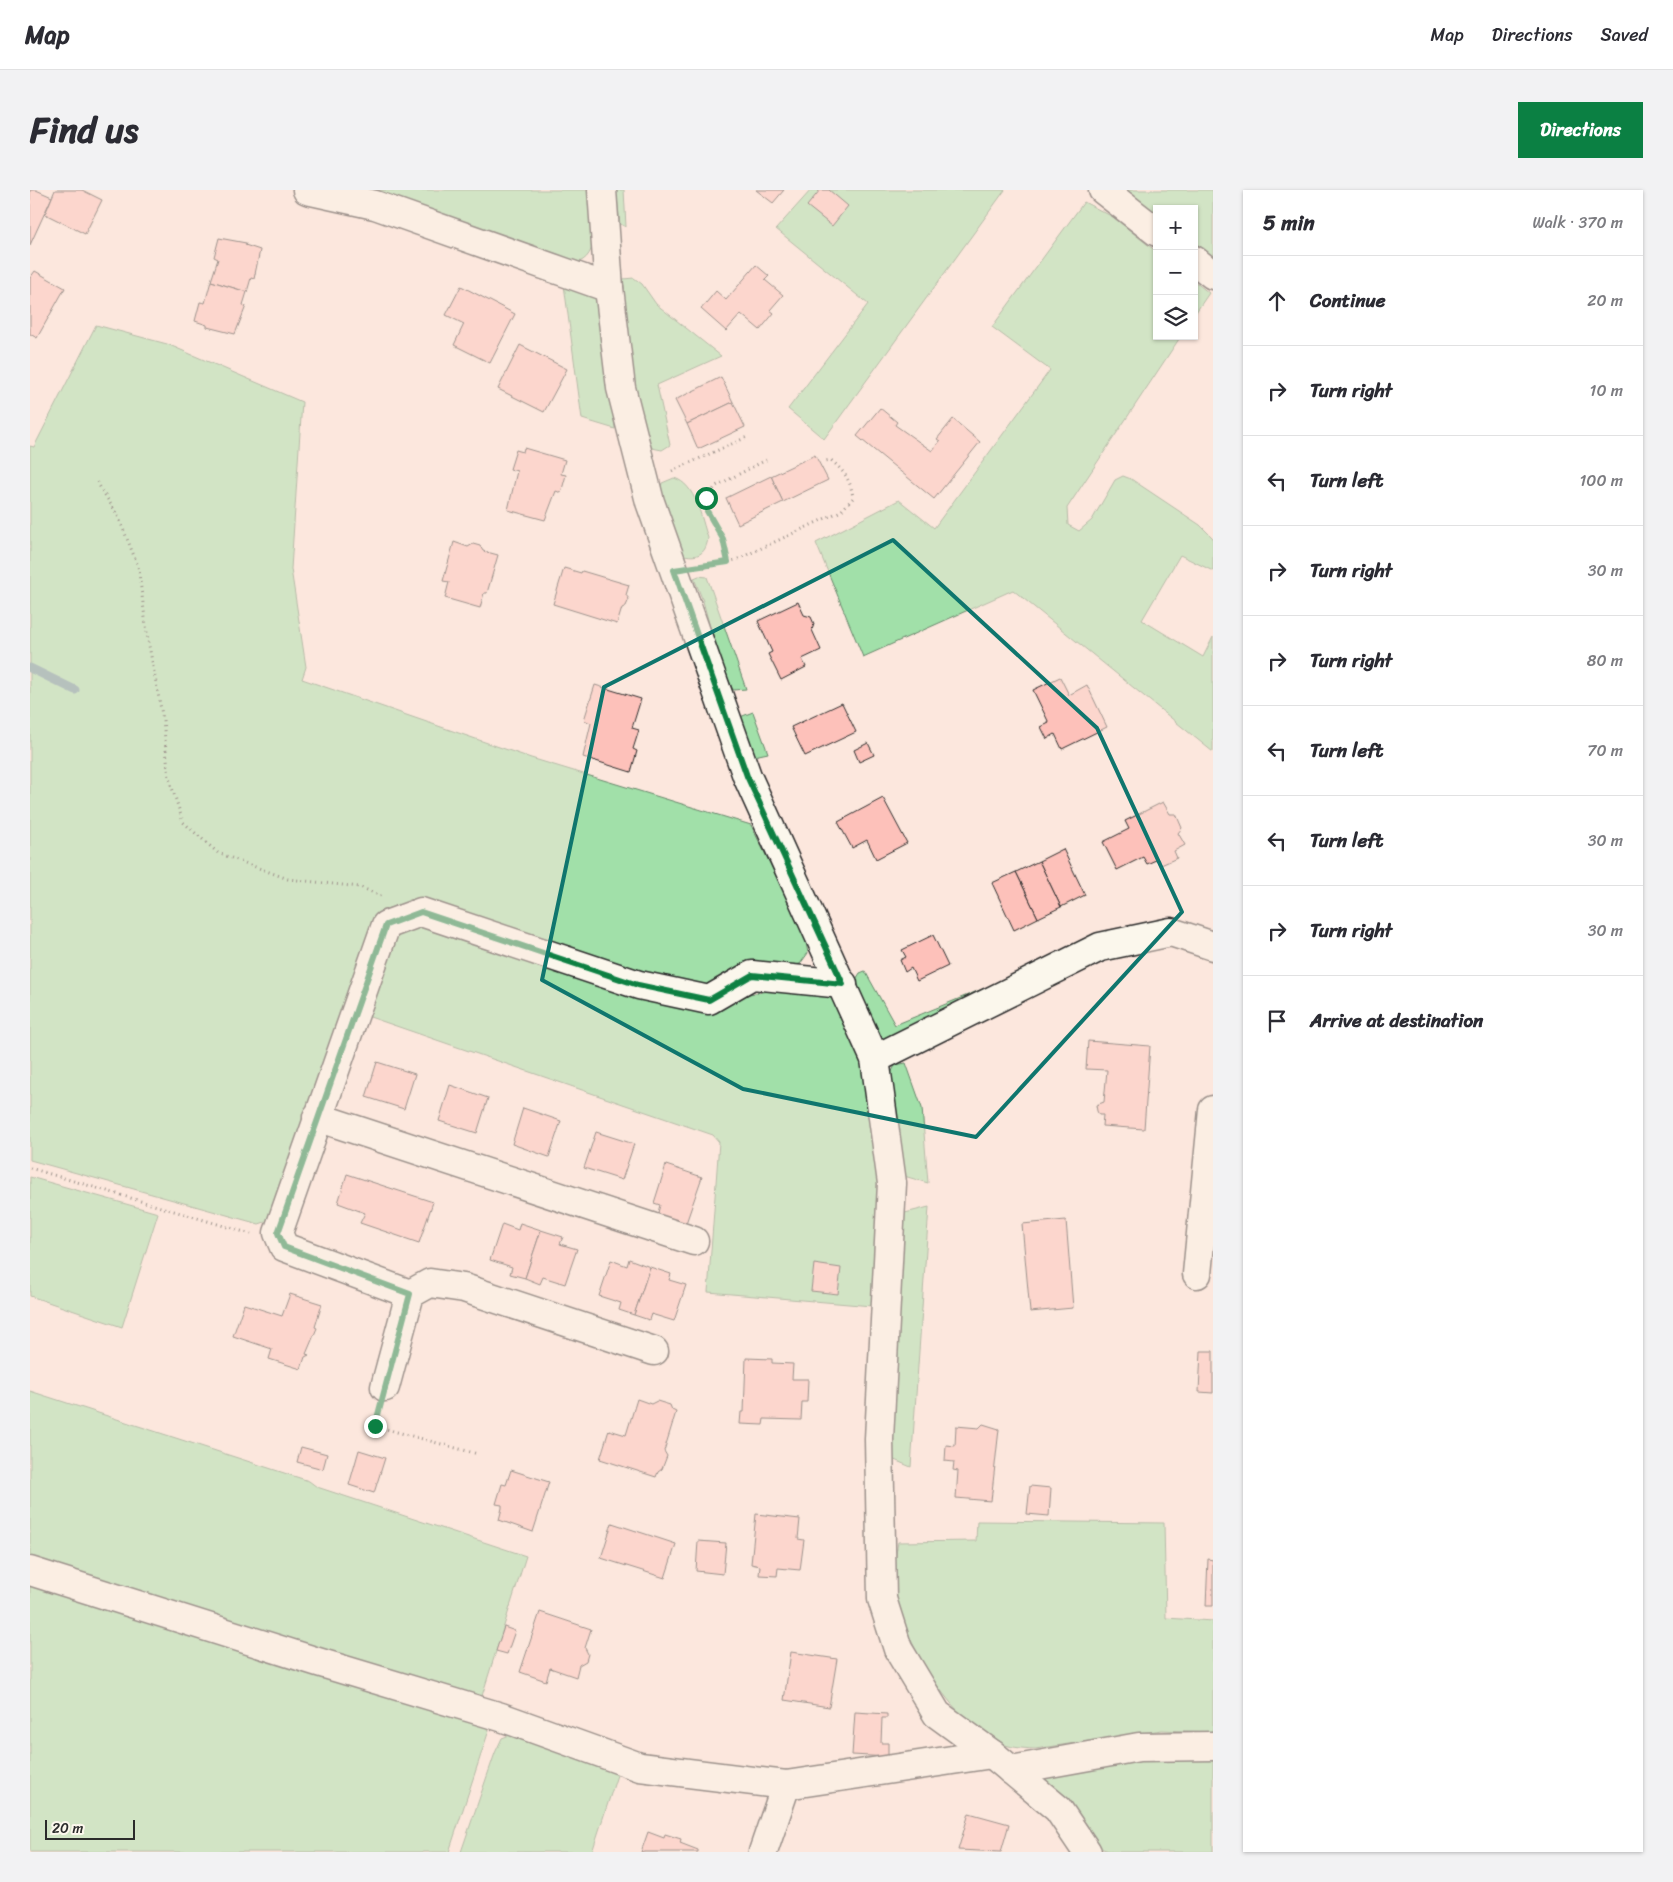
<!DOCTYPE html>
<meta charset="utf-8">
<style>
body{margin:0;font-family:Sriracha,sans-serif;background:#f2f2f3;color:#2b2b33}
.controls{position:absolute;right:15px;top:15px;display:grid;overflow:hidden;border-radius:0px;box-shadow:0 1px 4px #0004}
.controls button{width:45px;height:45px;display:grid;place-items:center;padding:0;border:0;border-bottom:1px solid #e1e1e2;background:#fff;color:#2b2b33;font:25px sans-serif}
.scale{position:absolute;left:15px;bottom:12px;width:90px;box-sizing:border-box;padding-left:5px;border:2px solid #2b2b2b;border-top:0;font-size:14px;line-height:18px;white-space:nowrap;color:#2b2b2b;-webkit-text-stroke:4px #fbf7ec;paint-order:stroke}
.stop{position:absolute;width:15px;height:15px;margin:-11px;border:4px solid #0b8043;border-radius:50%;background:#fff}
.stop.end{background:#0b8043;border-color:#fff;box-shadow:0 1px 5px #0008}
.list{margin:0;padding:0;list-style:none}
h2{display:flex;justify-content:space-between;align-items:center;height:65px;margin:0;padding:0 20px;font-size:21px}
h2 small{font-size:16px;font-weight:400;color:#7c7c81}
.list li{display:grid;grid-template-columns:32px 1fr auto;gap:15px;align-items:center;box-sizing:border-box;height:90px;padding:0 20px;border-top:1px solid #e1e1e2}
.list b{display:block;font-size:19px;white-space:nowrap}
.list em{font-size:16px;font-style:normal;color:#7c7c81}
.icon{flex:none;width:28px;height:28px;fill:none;stroke:currentColor;stroke-width:2;stroke-linecap:round;stroke-linejoin:round}
.map{position:relative;flex:none;width:1183px;height:1662px;overflow:hidden;border-radius:0px}
header{display:flex;align-items:center;gap:30px;box-sizing:border-box;height:70px;padding:0 25px;background:#fff;border-bottom:1px solid #e1e1e2}
header strong{font-size:24px}
nav{display:flex;gap:28px;margin-inline-start:auto;font-size:18px}
.intro{display:flex;align-items:center;justify-content:space-between;box-sizing:border-box;height:120px;padding:0 30px}
h1{margin:0;font-size:35px}
.button{padding:12px 22px;border-radius:0px;background:#0b8043;color:#fff;font-size:18px;font-weight:700}
main{display:flex;gap:30px;padding:0 30px}
aside{flex:1;background:#fff;border-radius:0px;box-shadow:0 1px 4px #0004}
.map>svg:first-child{display:block}
.green{fill:#a1e0a9;stroke:#66866a}
.lines{fill:none;stroke-linecap:round;stroke-linejoin:round}
.stream{stroke:#639398;stroke-width:9}
.building{fill:#fdc1ba;stroke:#2b2b2b}
.minor-casing{stroke:#2b2b2b;stroke-width:31}
.path{stroke:#2b2b2b;stroke-width:3;stroke-dasharray:1 4;stroke-linecap:butt}
.minor{stroke:#fbf7ec;stroke-width:28}
.route{stroke:#0b8043;stroke-width:6}
.marked{fill:none;stroke:#0f766e;stroke-width:4;stroke-linejoin:round}
</style>
<header>
<strong>Map</strong>
<nav><a>Map</a><a>Directions</a><a>Saved</a></nav>
</header>
<div class="intro"><h1>Find us</h1><a class="button">Directions</a></div>
<main>
<div class="map">
<svg width="1183" height="1662" viewBox="0 0 1183 1662">
<rect width="100%" height="100%" fill="#fce7dd"/>
<filter id="ink" filterUnits="userSpaceOnUse"><feTurbulence type="fractalNoise" baseFrequency=".02" numOctaves="2"/><feDisplacementMap in="SourceGraphic" scale="10" xChannelSelector="R" yChannelSelector="G"/><feConvolveMatrix kernelMatrix="1 2 1 2 8 2 1 2 1" color-interpolation-filters="sRGB"/></filter>
<g filter="url(#ink)">
<g class="green">
<path d="M317,0H560C561,20 573,63 549,72C543,74 533,72 526,72Z"/>
<path d="M586,0H594L596,37L590,34Z"/>
<path d="M781,0H975L794,249L758,219L838,114L746,39Z"/>
<path d="M1095,0H1183V66L1164,52V19H1127V24Z"/>
<path d="M1054,12L1083,27L1127,62V146H1151L1037,318L1038,335L1049,341L1062,330L1085,290L1093,286L1101,289L1170,335L1183,348V381L1150,365L1112,430L1173,467L1183,447V562L983,400L833,467L786,353L869,310L904,338L1020,180L962,137Z"/>
<path d="M604,88L612,94L626,114L691,166L627,195L640,255L632,260L622,258L616,248L597,160L593,89Z"/>
<path d="M1164,91L1179,103L1164,125Z"/>
<path d="M534,95L563,104L570,112L585,239L552,229Z"/>
<path d="M66,135L137,154L272,212L261,379L276,477L272,489L501,568L721,635L774,743L778,763L770,774L689,788L697,808C718,804 780,792 798,803C833,825 842,930 847,968C849,983 853,999 853,1013C852,1047 844,1082 842,1116L678,1102L689,952L683,945L337,826L362,751L374,739L389,710L352,720L244,1029L229,1034L0,970V256L4,257Z"/>
<path d="M644,288C666,294 671,328 678,348C676,363 669,368 654,365L650,359L630,301L632,293Z"/>
<path d="M669,386L677,387L716,499L703,500L687,463L673,411L664,388Z"/>
<path d="M723,522L738,563L724,566L710,527Z"/>
<path d="M835,781L865,835L979,788L874,845L853,849L848,844L825,791L830,783Z"/>
<path d="M876,873L892,918L898,993L874,986L859,888L865,875Z"/>
<path d="M0,987L128,1023L92,1137L0,1106Z"/>
<path d="M899,1017L881,1277L862,1269L864,1176L875,1023Z"/>
<path d="M0,1201L279,1291L287,1297L496,1366L451,1509L0,1373Z"/>
<path d="M947,1331L1134,1333L1136,1428L1183,1431V1542L1132,1540L1005,1559C991,1558 980,1558 968,1552C919,1530 864,1439 864,1387C864,1375 866,1364 868,1352L946,1351Z"/>
<path d="M0,1387L461,1534L419,1662H0Z"/>
<path d="M485,1543L588,1582L562,1662H431L465,1563L472,1548Z"/>
<path d="M1183,1560V1662H1082L1070,1658L1010,1586L1017,1579Z"/>
</g>
<g class="lines">
<path class="stream" d="M0,478L45,500"/>
</g>
<g class="building">
<path d="M0,0H6L22,7L0,55Z"/>
<path d="M25,0H52L72,10L55,44L15,24Z"/>
<path d="M726,0H754L743,13Z"/>
<path d="M790,0H799L818,16L802,36L777,16Z"/>
<path d="M189,48L216,53L215,55L230,60L224,89L221,88L217,102L181,91L188,69L184,67Z"/>
<path d="M726,75L739,86L735,90L753,105L740,120L744,123L730,140L711,124L696,141L671,119L686,101L696,110Z"/>
<path d="M5,81L35,98L7,148L0,144V88Z"/>
<path d="M181,91L217,102L213,115L216,116L205,144L177,137V135L165,131L170,112L175,113Z"/>
<path d="M431,96L485,124L460,173L424,155L434,134L416,125Z"/>
<path d="M490,155L537,179L514,222L468,199Z"/>
<path d="M691,187L703,212L657,234L645,210Z"/>
<path d="M703,212L715,237L668,259L657,234Z"/>
<path d="M850,218L867,232L865,235L902,261L910,251L907,249L923,229L950,252L904,309L827,246Z"/>
<path d="M494,258L535,270L531,284L536,285L531,303L526,301L515,330L478,320L487,281L480,279L486,260L493,262Z"/>
<path d="M785,265L798,290L753,312L741,286Z"/>
<path d="M741,286L753,312L708,334L696,308Z"/>
<path d="M424,352L438,357L443,354L450,356L453,361L468,365L457,403H454L450,418L415,408L419,392L413,391Z"/>
<path d="M534,378L551,383L552,381L599,395L596,405L599,409L596,416L592,418L587,434L523,414Z"/>
<path d="M768,412L774,425L781,427L784,434L782,440L791,460L772,469L776,477L751,490L738,464L742,462L728,431Z"/>
<path d="M1030,487L1039,505L1057,495L1077,537L1032,559L1025,544L1017,549L1011,537L1019,533L1003,500Z"/>
<path d="M565,495L611,509L602,538L609,540L603,559L607,561L601,582L553,567L561,533L554,530Z"/>
<path d="M812,513L826,542L775,566L761,537Z"/>
<path d="M838,553L844,565L829,572L824,560Z"/>
<path d="M853,608L877,653L846,669L837,650L822,658L808,632Z"/>
<path d="M1133,612L1140,624H1146L1152,638L1148,643L1155,655L1144,661L1147,668L1131,675L1128,669L1117,674L1113,667L1087,680L1073,652L1099,639L1095,631Z"/>
<path d="M1033,659L1055,705L1031,717L1009,671Z"/>
<path d="M1009,671L1031,717L1008,728L986,682Z"/>
<path d="M986,682L1008,728L984,740L962,693Z"/>
<path d="M903,745L918,776L887,791L881,778L875,782L870,770L876,767L872,760Z"/>
<path d="M1058,851L1120,856L1114,939L1072,936L1073,925H1069L1067,921L1066,915L1074,912L1077,880L1056,879Z"/>
<path d="M347,872L385,884L374,919L336,907Z"/>
<path d="M420,895L458,908L447,943L409,931Z"/>
<path d="M493,918L531,931L519,967L482,954Z"/>
<path d="M566,942L604,954L592,990L554,978Z"/>
<path d="M636,975L672,987L654,1039L626,1030L630,1015L624,1013Z"/>
<path d="M317,984L403,1012L389,1053L330,1033L335,1023L308,1013Z"/>
<path d="M1036,1030L1043,1118L1000,1122L992,1034Z"/>
<path d="M490,1033L511,1040L495,1088L480,1084L482,1077L460,1070L472,1034L488,1040Z"/>
<path d="M511,1040L533,1047L530,1054L547,1059L535,1094L513,1087L510,1094L495,1088Z"/>
<path d="M599,1069L620,1077L604,1125L589,1120L591,1113L569,1106L581,1070L597,1076Z"/>
<path d="M784,1074L811,1078L808,1104L781,1101Z"/>
<path d="M620,1077L641,1084L639,1090L656,1095L644,1131L621,1124L619,1130L604,1125Z"/>
<path d="M260,1104L292,1114L285,1137L287,1138L276,1164L279,1165L275,1167L271,1179L239,1169L242,1159L203,1146L214,1114L252,1126Z"/>
<path d="M1171,1161H1183V1203L1169,1202Z"/>
<path d="M716,1168L742,1169V1173L763,1174L762,1189H778L777,1212H772L771,1230L734,1229L733,1235L710,1234L711,1222H714Z"/>
<path d="M607,1209L621,1214L627,1211L640,1215L642,1220L646,1222L634,1261L637,1266L632,1279L628,1282L626,1287L570,1269L579,1240L596,1245Z"/>
<path d="M953,1234L969,1239L961,1311L926,1308L928,1281L923,1280L924,1272L915,1271L916,1255L925,1256L926,1236L949,1238Z"/>
<path d="M271,1257L297,1264L293,1279L267,1272Z"/>
<path d="M329,1260L355,1268L344,1303L319,1295Z"/>
<path d="M481,1280L519,1292L503,1342L469,1330L472,1318V1315L466,1314L472,1294L476,1295Z"/>
<path d="M1000,1296L1021,1298L1019,1326L997,1324Z"/>
<path d="M726,1324L770,1329L768,1349L774,1350L770,1380L748,1378L747,1386L729,1385L730,1376L721,1374Z"/>
<path d="M582,1333L646,1354L635,1388L571,1368Z"/>
<path d="M668,1351L696,1353L693,1384L666,1381Z"/>
<path d="M1178,1369L1183,1370V1416H1176Z"/>
<path d="M510,1422L561,1439L555,1458L558,1464L556,1471L549,1475L546,1487L520,1478L516,1491L490,1482Z"/>
<path d="M474,1437L485,1441L477,1464L466,1461Z"/>
<path d="M761,1462L807,1469L799,1517L754,1510Z"/>
<path d="M825,1522L857,1524V1528H852L851,1553H858V1567L822,1565Z"/>
<path d="M939,1623L979,1634L971,1662L928,1660Z"/>
<path d="M618,1642L634,1648L635,1644L651,1649L650,1653L668,1660V1662H611Z"/>
</g>
<g class="lines">
<g class="minor-casing">
<g id="minor">
<path d="M277,0L345,15L579,98"/>
<path d="M572,0L579,98L591,198L620,312L717,586L845,869L862,993L849,1249L852,1409L868,1459L907,1524L962,1564L1028,1619L1057,1662"/>
<path d="M1073,0L1127,42"/>
<path d="M1164,70L1183,85"/>
<path d="M845,869L1070,757L1141,742L1183,756"/>
<path d="M287,927L664,1051"/>
<path d="M1167,1084L1183,920"/>
<path d="M380,1104L254,1057L248,1043L356,735L391,722L609,795L679,810L722,785L813,794"/>
<path d="M355,1197L380,1104L400,1093L434,1098L624,1161"/>
<path d="M0,1381L288,1472L471,1527L610,1577L756,1595L962,1564"/>
<path d="M981,1580L1109,1557L1183,1556"/>
<path d="M733,1662L756,1595"/>
</g>
</g>
<g class="path">
<path d="M642,281L717,247"/>
<path d="M67,292L88,326L108,376L118,450L133,530L139,588L153,632L188,663L258,689L330,697L351,706"/>
<path d="M698,372L693,349L677,321L676,309L686,296L736,270"/>
<path d="M674,377L706,370L811,321L823,308C821,291 815,282 801,270L795,271"/>
<path d="M0,978L221,1044"/>
<path d="M348,1224L345,1236L448,1264"/>
</g>
<use href="#minor" class="minor"/>
</g>
</g>
<g class="lines" filter="url(#ink)">
<path class="route" d="M345,1236L380,1104L254,1057L248,1043L356,735L391,722L608,795L679,810L722,785L813,794L717,586L644,380L698,372L693,349L677,321L676,308"/>
</g>
<path d="M0 0H1183V1662H0ZM863,350L1067,538L1152,722L946,947L713,899L512,790L574,497Z" fill="#fce7dd" fill-opacity=".55" fill-rule="evenodd"/>
<path class="marked" d="M863,350L1067,538L1152,722L946,947L713,899L512,790L574,497Z"/>
</svg>
<div class="controls">
<button>+</button>
<button>−</button>
<button><svg class="icon" aria-label="layers" viewBox="0 0 24 24"><path d="M12 4l9 5-9 5-9-5zM3 14l9 5 9-5"/></svg></button>
</div>
<div class="scale">20 m</div>
<div class="stop" style="left:676px;top:308px"></div>
<div class="stop end" style="left:345px;top:1236px"></div>
</div>
<aside>
<h2>5 min<small>Walk · 370 m</small></h2>
<ul class="list">
<li><svg class="icon" aria-label="ahead" viewBox="0 0 24 24"><path d="M12 20V5M6 11l6-6 6 6"/></svg><div><b>Continue</b></div><em>20 m</em></li>
<li><svg class="icon" aria-label="right" viewBox="0 0 24 24"><path d="M7 20v-9h11M14 6l5 5-5 5"/></svg><div><b>Turn right</b></div><em>10 m</em></li>
<li><svg class="icon" aria-label="left" viewBox="0 0 24 24"><path d="M17 20v-9H6M10 6l-5 5 5 5"/></svg><div><b>Turn left</b></div><em>100 m</em></li>
<li><svg class="icon" aria-label="right" viewBox="0 0 24 24"><path d="M7 20v-9h11M14 6l5 5-5 5"/></svg><div><b>Turn right</b></div><em>30 m</em></li>
<li><svg class="icon" aria-label="right" viewBox="0 0 24 24"><path d="M7 20v-9h11M14 6l5 5-5 5"/></svg><div><b>Turn right</b></div><em>80 m</em></li>
<li><svg class="icon" aria-label="left" viewBox="0 0 24 24"><path d="M17 20v-9H6M10 6l-5 5 5 5"/></svg><div><b>Turn left</b></div><em>70 m</em></li>
<li><svg class="icon" aria-label="left" viewBox="0 0 24 24"><path d="M17 20v-9H6M10 6l-5 5 5 5"/></svg><div><b>Turn left</b></div><em>30 m</em></li>
<li><svg class="icon" aria-label="right" viewBox="0 0 24 24"><path d="M7 20v-9h11M14 6l5 5-5 5"/></svg><div><b>Turn right</b></div><em>30 m</em></li>
<li><svg class="icon" aria-label="arrive" viewBox="0 0 24 24"><path d="M6 21V4h12l-3 4 3 4H6"/></svg><div><b>Arrive at destination</b></div></li>
</ul>
</aside>
</main>
